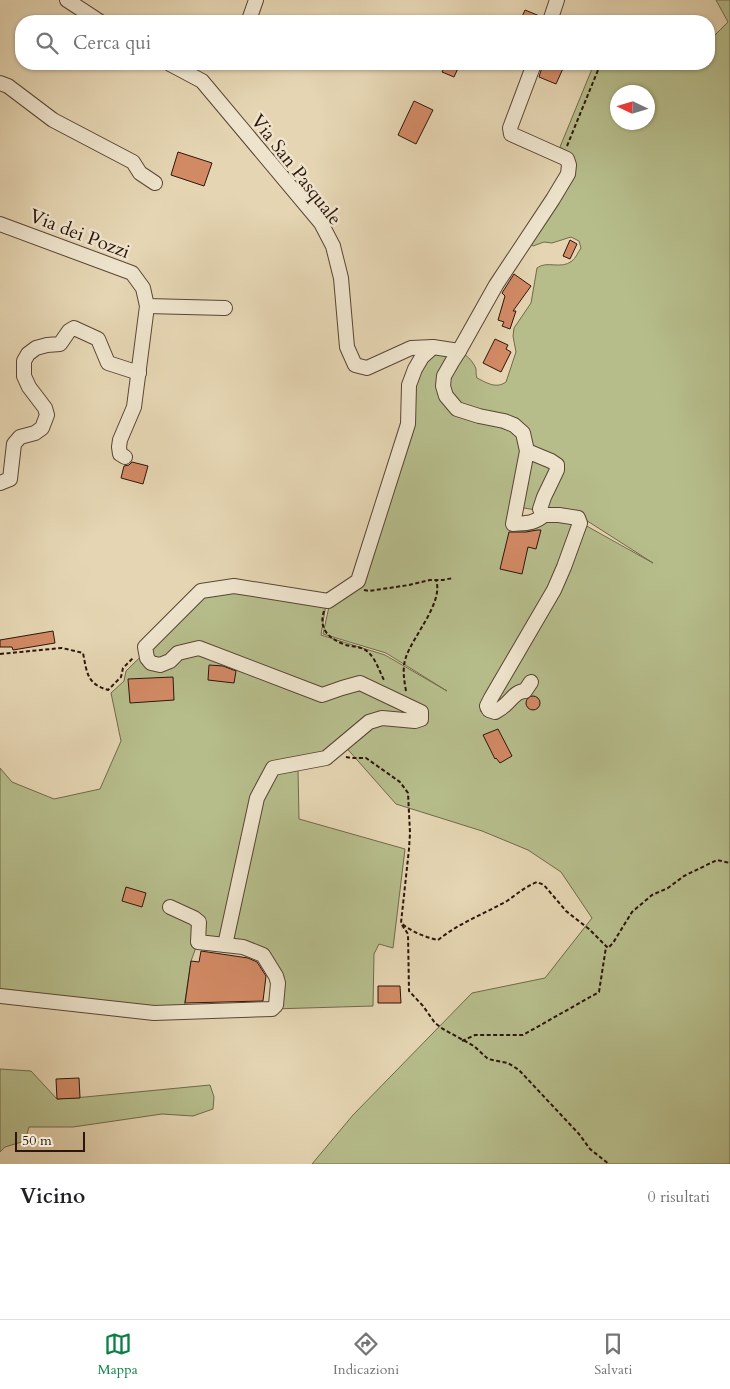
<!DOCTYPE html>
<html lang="it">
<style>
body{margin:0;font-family:Cardo,serif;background:#f2f2f2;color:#202124}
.compass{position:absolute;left:610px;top:85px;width:45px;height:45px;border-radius:50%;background:#fff;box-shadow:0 1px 4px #0004;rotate:274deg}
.scale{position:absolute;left:15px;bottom:12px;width:70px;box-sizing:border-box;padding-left:5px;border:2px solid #2c150b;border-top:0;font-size:14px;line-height:18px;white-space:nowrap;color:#2c150b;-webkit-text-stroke:4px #eee4cd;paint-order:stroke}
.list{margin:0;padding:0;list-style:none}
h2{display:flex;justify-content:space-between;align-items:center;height:65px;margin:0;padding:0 20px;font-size:21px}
h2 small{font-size:16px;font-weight:400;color:#757577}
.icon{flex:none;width:28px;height:28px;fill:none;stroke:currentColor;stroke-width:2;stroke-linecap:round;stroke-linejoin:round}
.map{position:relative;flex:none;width:730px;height:1164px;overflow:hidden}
.search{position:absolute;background:#fff;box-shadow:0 1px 4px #0004;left:15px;right:15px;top:15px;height:55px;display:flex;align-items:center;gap:12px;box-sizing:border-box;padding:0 18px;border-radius:20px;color:#757577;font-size:19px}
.sheet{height:155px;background:#fff}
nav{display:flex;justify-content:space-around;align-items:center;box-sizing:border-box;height:70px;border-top:1px solid #e0e0e0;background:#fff;font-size:14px;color:#757577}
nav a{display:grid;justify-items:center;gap:2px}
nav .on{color:#0b8043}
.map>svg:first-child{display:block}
.green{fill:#b6bd8b;stroke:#71694b;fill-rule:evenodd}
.building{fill:#d28a65;stroke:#2c150b}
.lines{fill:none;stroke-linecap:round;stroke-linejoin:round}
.minor-casing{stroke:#5a4535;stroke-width:16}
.path{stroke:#2c150b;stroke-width:2;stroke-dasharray:4 2.5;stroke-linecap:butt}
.minor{stroke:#eee4cd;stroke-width:14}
.labels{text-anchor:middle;stroke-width:5;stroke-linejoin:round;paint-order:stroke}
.street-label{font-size:19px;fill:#2c150b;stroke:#eee4cd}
</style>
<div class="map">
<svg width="730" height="1164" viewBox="0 0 730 1164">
<rect width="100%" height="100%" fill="#e5d5b2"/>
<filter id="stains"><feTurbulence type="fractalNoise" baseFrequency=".004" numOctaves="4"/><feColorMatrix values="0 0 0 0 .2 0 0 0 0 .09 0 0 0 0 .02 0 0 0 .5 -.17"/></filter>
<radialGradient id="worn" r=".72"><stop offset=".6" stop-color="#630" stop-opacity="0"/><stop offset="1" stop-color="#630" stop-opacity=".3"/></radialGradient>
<g class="green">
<path d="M716,0H730V1164H312L353,1115L472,993L545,978L592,918L561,872L528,850L482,831L396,804L343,744L326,758L298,769L299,819L405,849L393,948L379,944L374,954L373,1006L272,1009L276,1005L278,983L272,967L263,955L243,947L198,942L191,961L184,1008L148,1012L0,996V768L12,782L54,799L100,789L121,741L111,693L124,681L126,671L204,595L237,590L326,604L321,635L385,655L447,691L386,653L323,634L330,602L360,582L410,424L411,386L417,370L423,358L434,349L456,352L442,375L441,387L444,397L455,410L479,418L503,423L513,427L521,434L525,451L511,526L531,525L539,523L545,518L559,517L576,520L577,523L562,566L552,589L480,711L485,713L556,592L567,568L583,523V524L653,563L578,515L559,512L545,513L543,508L547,497L560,471L559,464L553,459L530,449L525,432L515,423L504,419L480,413L458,406L448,395L446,386L447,377L462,353C468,356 474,363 476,369C476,372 476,375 477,378C487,383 496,389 506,382L516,352L513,336L514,328L531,303L537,268C547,260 561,270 572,261C576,258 578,252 581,248L579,241L571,237L552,243L544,242L533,246L528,243L560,200L572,176V154L560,147L594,64H709V41L728,22ZM618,92H648V122H618Z"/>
<path d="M528,459L551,466L536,510L518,507Z"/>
<path d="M0,1069L31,1071L57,1099L85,1097L210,1085L214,1097L213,1109L193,1116L162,1114L73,1127H29L25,1141L5,1147L0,1152Z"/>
</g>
<g class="building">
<path d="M525,10L542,17L541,21H520Z"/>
<path d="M446,64H460L454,77L442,72Z"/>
<path d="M543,64H565L556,84L539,77Z"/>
<path d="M414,101L433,110L416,144L398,135Z"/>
<path d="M178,152L212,163L204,186L171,175Z"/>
<path d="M570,240L577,244L570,259L563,256Z"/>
<path d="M514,274L531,286L513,311H516L510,329L502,326L504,322L498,320L505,296L502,293Z"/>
<path d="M495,339L508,345L506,349L511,352L501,372L483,363Z"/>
<path d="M132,462L148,466L143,484L121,478L124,466L129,465Z"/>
<path d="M537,530H541L536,549L528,547L522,574L500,569L509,532H526Z"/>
<path d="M53,631L55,643L13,650L12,647H0V640Z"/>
<path d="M209,665L223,666L236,671L234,683L208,680Z"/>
<path d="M173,677L174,700L130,703L128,679Z"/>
<circle cx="533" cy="703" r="7"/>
<path d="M498,729L512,756L500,763L496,758L495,759L483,735Z"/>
<path d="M126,887L146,893L142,907L122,901Z"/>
<path d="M201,951L248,958L257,962L266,976L263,1001L185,1003L191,961L199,962Z"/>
<path d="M378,986H400L401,1003H378Z"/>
<path d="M79,1078L80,1098L57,1099L56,1079Z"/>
</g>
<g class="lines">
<g class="minor-casing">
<g id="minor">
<path d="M67,0L99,21"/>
<path d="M249,20L256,0"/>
<path d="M550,21L557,0"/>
<path d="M170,64L202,81L321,223L333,246L341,278L347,347L355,365L367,368L411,348L433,347L459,351L496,285L553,199L568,174L569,165L567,159L511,134L510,128L534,64"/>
<path d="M0,83L8,86L53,120L133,162L140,173L155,183"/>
<path d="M0,224L132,273L143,288L147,306L134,407L120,440L119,447L120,454L125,457"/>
<path d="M147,306L225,308"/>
<path d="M459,351L452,362L444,376L443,386L446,396L457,409L479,416L504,421L514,425L523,433L527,451L513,524C525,523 534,524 544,515L540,509L544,497L557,470V465L551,461L527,451"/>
<path d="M0,483L10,479L14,444L20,437L35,433L42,428L47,415L45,408L29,387L24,376V361L28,354L36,348L47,345L60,344L69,331L74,328L98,339L108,363L139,373"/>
<path d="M531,682L525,691C516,691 512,699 505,705C502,708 499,710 495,712L489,710L487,706L491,698L554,590L564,567L580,523L578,518L559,515H544"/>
<path d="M225,945L257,798L273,768L326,758L369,722L382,718L415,721L421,719V712L360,683L342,688L322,695L199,648L178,653L170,661L160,665L151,663L147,658L145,647L201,591L234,586L328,601L358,581L408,424L409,385L415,369L422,357L433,347"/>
<path d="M0,996L154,1013L272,1009L276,1005L278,983L276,976L263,955L243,947L198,942L199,922L194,918L170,907"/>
</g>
</g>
<g class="path">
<path d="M567,146L598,70L602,64"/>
<path d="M364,590L369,591L409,585L430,580H443L453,578"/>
<path d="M324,611C318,629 329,639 346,645C353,647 361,646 368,652C376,659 380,673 385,682"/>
<path d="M0,654L62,648L83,653C87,673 87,684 108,690L121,677L123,668L134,657"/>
<path d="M406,691C404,679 402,669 406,657C413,636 444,602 436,580"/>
<path d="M346,757L351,758H366L400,782L408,793L410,833L409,849L401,923C412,932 425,937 438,940C459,923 484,914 507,901C517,894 525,887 537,882L544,885L566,911L589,929L608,948L613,943L632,912L652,895L668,888L684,876L717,860L730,863"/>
<path d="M402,925L408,934L409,991L423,1006L435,1023L443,1029L474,1046L488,1059L508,1063L519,1070L579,1134L590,1149L609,1164"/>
<path d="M462,1041L475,1035H523L599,992L606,947"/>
</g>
<use href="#minor" class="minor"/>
</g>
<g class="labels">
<g class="street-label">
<text transform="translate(297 169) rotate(52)" y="7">Via San Pasquale</text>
<text transform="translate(80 233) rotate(21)" y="7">Via dei Pozzi</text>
</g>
</g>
<rect width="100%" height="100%" filter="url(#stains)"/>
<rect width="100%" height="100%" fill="url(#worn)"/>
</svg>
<svg class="compass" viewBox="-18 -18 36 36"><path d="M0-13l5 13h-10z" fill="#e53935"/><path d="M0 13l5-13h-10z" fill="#757577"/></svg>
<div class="scale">50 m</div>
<div class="search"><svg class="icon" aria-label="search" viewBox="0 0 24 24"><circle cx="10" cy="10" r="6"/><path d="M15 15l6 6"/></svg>Cerca qui</div>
</div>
<section class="sheet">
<h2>Vicino<small>0 risultati</small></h2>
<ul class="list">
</ul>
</section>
<nav>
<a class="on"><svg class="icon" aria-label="map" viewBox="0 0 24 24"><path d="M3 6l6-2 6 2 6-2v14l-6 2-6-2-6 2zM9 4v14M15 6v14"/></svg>Mappa</a>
<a><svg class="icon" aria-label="directions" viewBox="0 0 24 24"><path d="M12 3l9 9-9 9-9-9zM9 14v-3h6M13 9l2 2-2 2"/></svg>Indicazioni</a>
<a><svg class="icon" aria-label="saved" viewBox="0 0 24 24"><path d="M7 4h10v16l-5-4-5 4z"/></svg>Salvati</a>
</nav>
